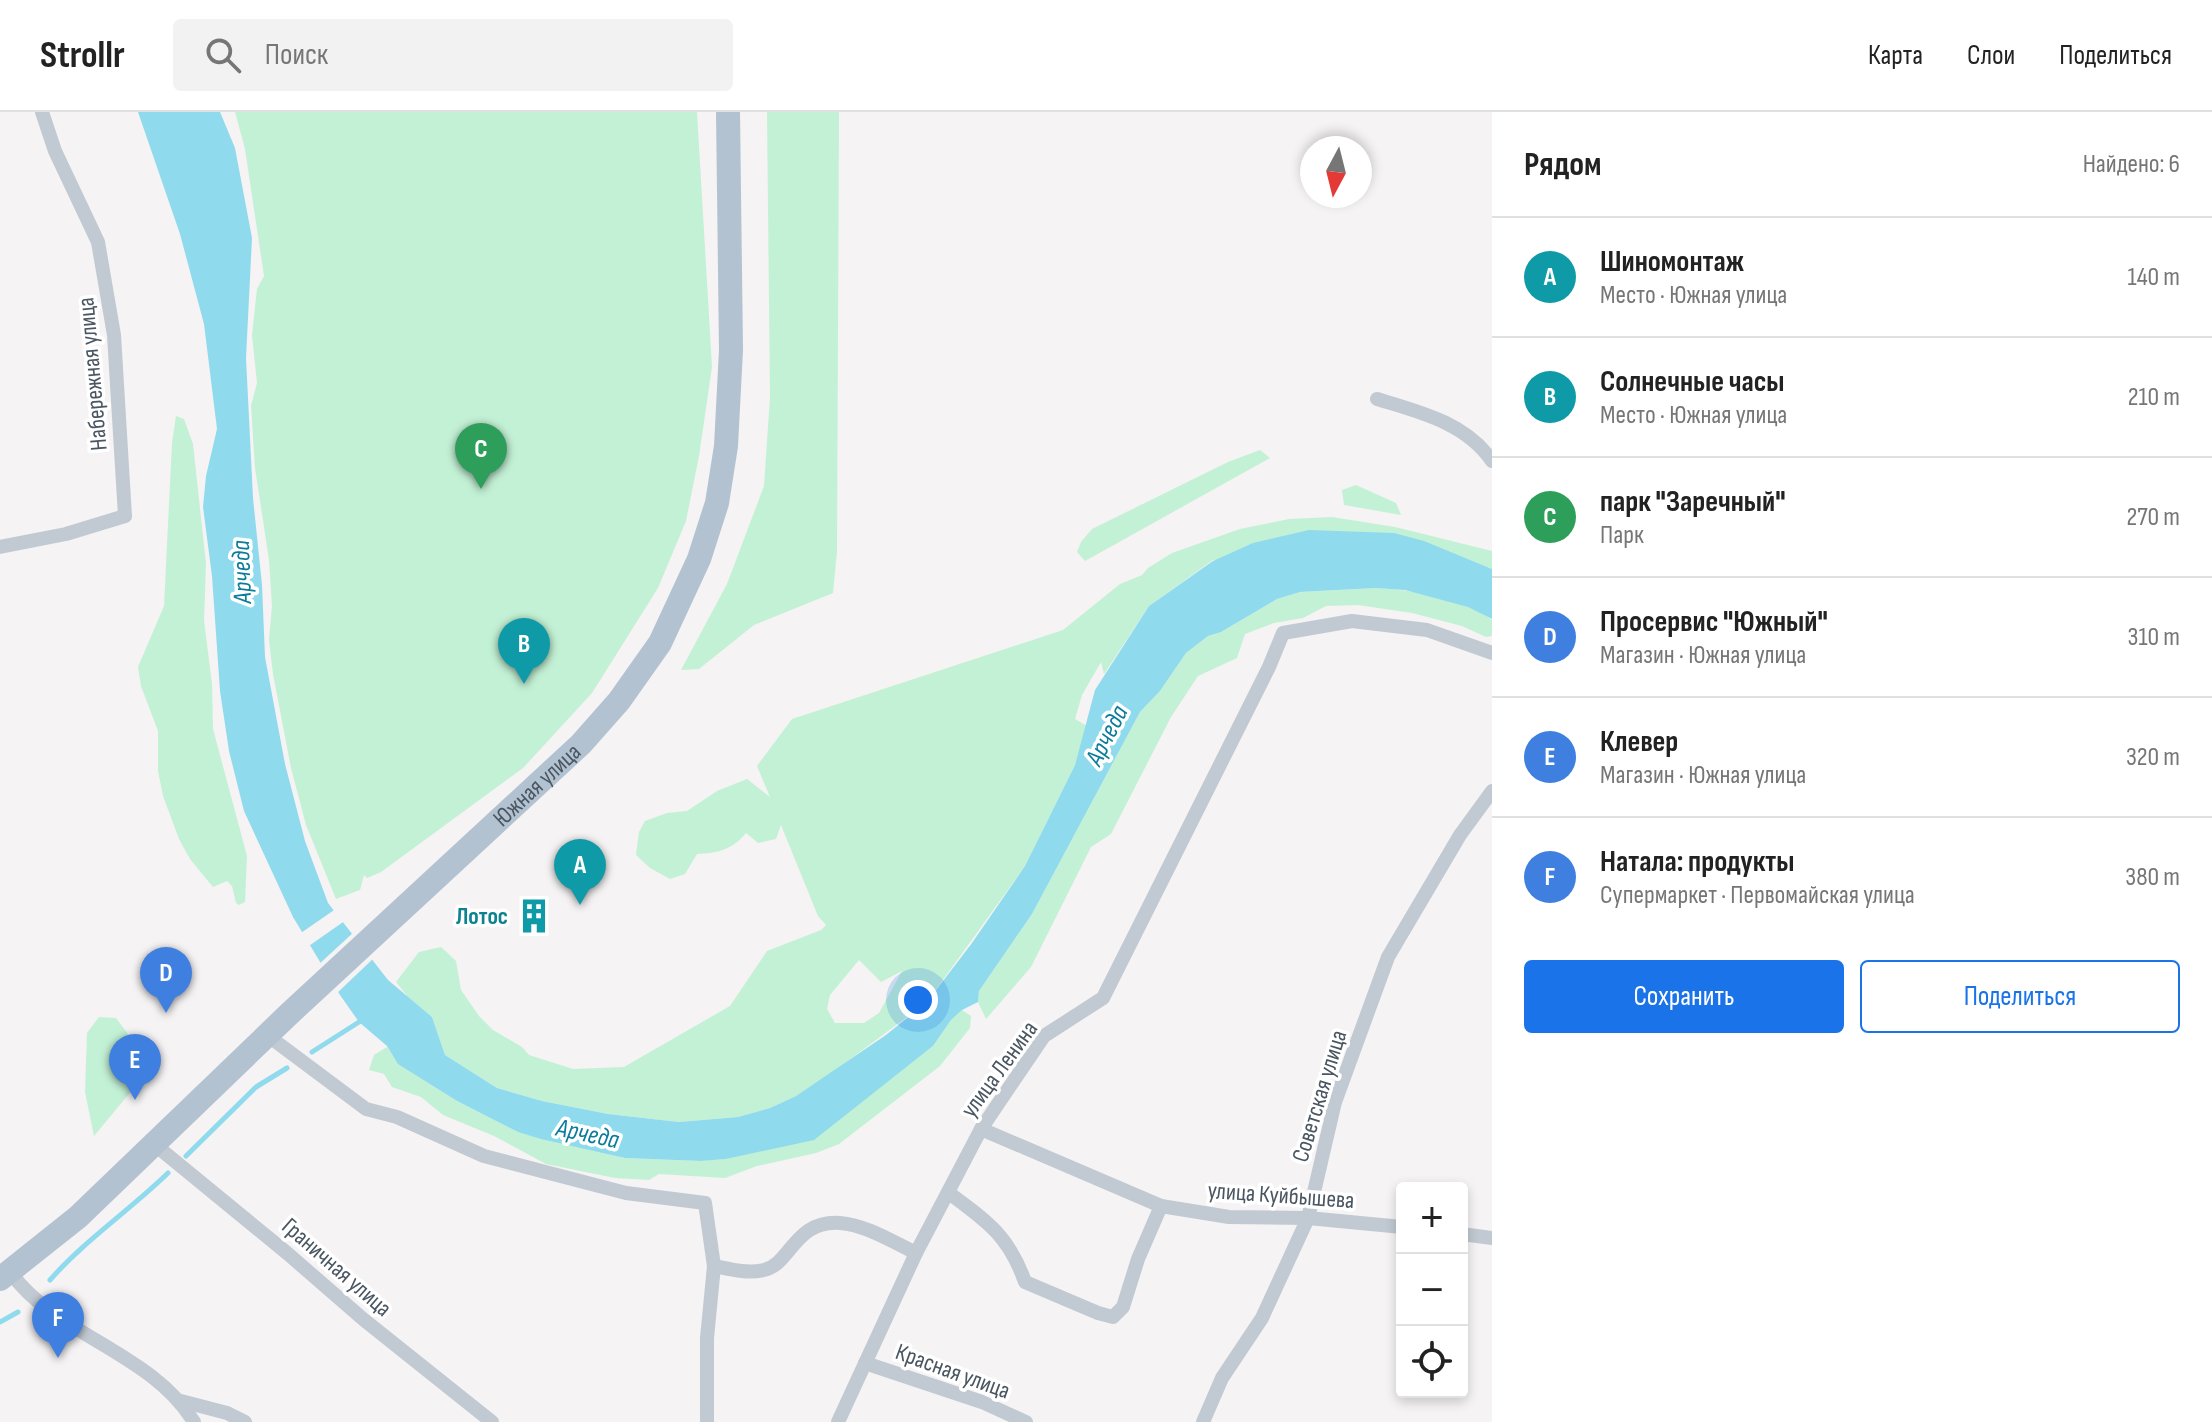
<!DOCTYPE html>
<html lang="ru">
<meta charset="utf-8">
<style>
body{margin:0;font-family:"Sofia Sans Condensed",sans-serif;background:#f2f2f2;color:#222}
.controls{position:absolute;right:24px;bottom:24px;display:grid;overflow:hidden;border-radius:8px;box-shadow:0 4px 12px #0003}
.controls button{width:72px;height:72px;display:grid;place-items:center;padding:0;border:0;border-bottom:2px solid #e0e0e0;background:#fff;color:#222;font:40px sans-serif}
.compass{position:absolute;left:1300px;top:24px;width:72px;height:72px;border-radius:50%;background:#fff;box-shadow:0 4px 12px #0003;rotate:187deg}
.you{position:absolute;left:918px;top:888px;width:28px;height:28px;margin:-20px;border:6px solid #fff;border-radius:50%;background:#1a73e8;box-shadow:0 0 0 12px #1a73e833}
.badge{display:grid;place-items:center;width:52px;height:52px;border-radius:50%;background:#1a73e8;color:#fff;font-size:26px;font-weight:700}
.pin{position:absolute;translate:-50% -66px;filter:drop-shadow(0 2px 4px #0008)}
.pin::after{content:'';position:absolute;top:42px;width:28px;height:24px;background:inherit;clip-path:polygon(0 0,100% 0,50% 100%)}
.list{margin:0;padding:0;list-style:none}
h2{display:flex;justify-content:space-between;align-items:center;height:104px;margin:0;padding:0 32px;font-size:34px}
h2 small{font-size:26px;font-weight:400;color:#767676}
.list li{display:grid;grid-template-columns:52px 1fr auto;gap:24px;align-items:center;box-sizing:border-box;height:120px;padding:0 32px;border-top:2px solid #e0e0e0}
.list b{display:block;font-size:30px;white-space:nowrap}
.list p{margin:0;font-size:26px;white-space:nowrap;color:#767676}
.list em{font-size:26px;font-style:normal;color:#767676}
.actions{display:flex;gap:16px;padding:24px 32px}
.actions a{flex:1;padding:18px 0;border:2px solid #1a73e8;border-radius:8px;text-align:center;font-size:28px;color:#1a73e8}
.actions .main{background:#1a73e8;color:#fff}
.icon{flex:none;width:44px;height:44px;fill:none;stroke:currentColor;stroke-width:2;stroke-linecap:round;stroke-linejoin:round}
.map{position:relative;flex:none;width:1492px;height:1310px;overflow:hidden}
header{display:flex;align-items:center;gap:48px;box-sizing:border-box;height:112px;padding:0 40px;background:#fff;border-bottom:2px solid #e0e0e0}
header strong{font-size:38px}
nav{display:flex;gap:44px;margin-inline-start:auto;font-size:28px}
.search{width:560px;height:72px;background:#f2f2f2;display:flex;align-items:center;gap:20px;box-sizing:border-box;padding:0 28px;border-radius:8px;color:#767676;font-size:30px}
main{display:flex}
aside{flex:1;background:#fff}
.map>svg:first-child{display:block}
.green{fill:#c3f1d5;fill-rule:evenodd}
.water{fill:#90daee}
.pier{fill:#f5f3f3}
.lines{fill:none;stroke-linecap:round;stroke-linejoin:round}
.stream{stroke:#90daee;stroke-width:5}
.street{stroke:#c1cad2;stroke-width:14}
.primary{stroke:#b3c2d1;stroke-width:24}
.labels{text-anchor:middle;stroke-width:7;stroke-linejoin:round;paint-order:stroke}
.street-label{font-size:24px;fill:#4a5661;stroke:#fff}
.culture-label{font-size:24px;font-weight:bold;fill:#0d838f;stroke:#fff;text-anchor:end}
.water-label{font-size:26px;font-style:italic;fill:#0c7c9b;stroke:#fff}
</style>
<header>
<strong>Strollr</strong>
<div class="search"><svg class="icon" aria-label="search" viewBox="0 0 24 24"><circle cx="10" cy="10" r="6"/><path d="M15 15l6 6"/></svg>Поиск</div>
<nav><a>Карта</a><a>Слои</a><a>Поделиться</a></nav>
</header>
<main>
<div class="map">
<svg width="1492" height="1310" viewBox="0 0 1492 1310">
<rect width="100%" height="100%" fill="#f5f3f3"/>
<g class="green">
<path d="M235,0H697L712,255L699,344L686,409L658,476L592,581L523,656L381,760L367,766L364,763L360,778L336,787L306,713L291,656L273,562L269,528L272,494L269,448L255,356L251,294L257,271L252,223L257,177L264,164L245,37Z"/>
<path d="M767,0H839L837,439L833,481L754,513L699,557L681,558L727,472L764,374L770,285Z"/>
<path d="M176,304L184,307L193,332L206,452L204,508L212,572L213,617L247,744L245,790L239,793L236,791L232,774L227,769L213,775L190,747L179,727L163,684L158,659V619L141,574L138,555L164,494L172,331Z"/>
<path d="M1260,338L1270,346L1085,449L1077,440L1081,430L1092,417L1228,350Z"/>
<path d="M1356,373L1396,391L1401,403L1344,393L1342,378Z"/>
<path d="M1332,405L1395,415L1492,439V457L1447,439L1213,448L1149,494L1104,562L1101,550L1082,583L1075,607L1087,614L1075,653L1025,754L927,890L837,957L796,984L770,996L738,1005L679,1010L608,1002L542,989L497,976L445,943L432,905L408,885L396,870L419,840L441,835L456,849L461,878L479,904L493,918L522,935L529,943L573,957L624,955L730,894L767,839L821,818L826,813L818,804L781,713L776,727L758,731L746,721C732,738 718,741 697,742L685,762L670,767L650,756L636,743L639,720L645,709L667,701L687,699L717,679L747,667L770,685L757,654L792,607L1063,518L1120,472L1142,463L1148,456L1172,441L1240,417L1289,407ZM859,848L881,870L902,859L879,901L864,911H835L827,897L830,883Z"/>
<path d="M1376,476C1410,477 1464,487 1492,508V524L1486,525L1462,514L1412,501L1358,493L1326,494L1303,506L1274,511L1245,522L1237,546L1198,564L1171,605L1111,722L1091,735L1031,855L986,907L978,890L979,879L1032,802L1140,600L1160,579L1186,541L1208,524L1221,520L1277,487L1300,480Z"/>
<path d="M962,898L971,904L970,916L940,954L839,1032L816,1041L757,1054L725,1066L659,1062L649,1068L615,1066L546,1052L494,1024L443,1003L421,985L392,975L384,962L369,958L374,943L387,935L399,952L457,989L518,1020L625,1046L701,1049L726,1047L814,1027L933,934L951,908Z"/>
<path d="M99,905L116,906L157,961L133,977L94,1024L85,980L87,921Z"/>
</g>
<path class="water" d="M138,0H220L235,36L252,126L246,246L253,386L262,473L265,545L285,652L305,729L328,791L388,868L432,905L445,943L497,976L542,989L608,1002L679,1010L738,1005L770,996L796,984L886,923L927,890L972,831L1025,754L1075,653L1095,578L1149,494L1213,449L1253,431L1309,418L1394,421L1424,429L1492,457V507L1468,495L1405,478L1376,476L1337,478L1300,480L1277,487L1221,520L1208,524L1186,541L1160,579L1140,600L1032,802L979,879L978,890L962,898L951,908L933,934L814,1028L726,1047L701,1049L625,1046L541,1027L518,1020L457,989L398,952L387,934L359,910L340,883L293,805L244,699L229,639L220,579L212,464L203,395L206,364L217,317L204,212L180,122Z"/>
<g class="pier">
<path d="M337,796L346,808L306,836L298,823Z"/>
<path d="M355,819L375,845L335,883L317,854Z"/>
</g>
<g class="lines">
<g class="stream">
<path d="M312,940L359,910"/>
<path d="M186,1044L256,975L287,956"/>
<path d="M50,1168C85,1128 130,1098 168,1061"/>
<path d="M0,1210L18,1200"/>
</g>
<g class="street">
<path d="M1377,287C1420,300 1466,311 1492,349"/>
<path d="M0,435L66,422L125,404L114,223L98,130L55,39L42,0"/>
<path d="M267,923L366,997L397,1005L484,1044L626,1081L705,1091L714,1154L707,1226V1310"/>
<path d="M981,1017L1161,1094L1229,1105L1308,1106L1402,1115"/>
<path d="M154,1032L287,1141L363,1207L492,1310"/>
<path d="M949,1081C987,1109 1009,1124 1025,1170L1098,1201L1113,1205L1123,1195L1138,1147L1161,1094"/>
<path d="M1462,1122L1492,1126"/>
<path d="M714,1154C729,1157 748,1162 764,1158C791,1152 794,1108 840,1111C866,1113 893,1130 916,1141"/>
<path d="M11,1161C57,1224 151,1240 194,1310"/>
<path d="M865,1251L982,1290L1026,1310"/>
<path d="M181,1289L227,1301L245,1310"/>
<path d="M838,1310L916,1141L981,1017L1044,924L1103,886L1269,555L1283,521L1352,509L1427,518L1492,541"/>
<path d="M1203,1310L1222,1266L1262,1206L1308,1106L1335,990L1388,845L1460,723L1492,679"/>
</g>
<path class="primary" id="s1" d="M0,1167L78,1105L288,903L581,632L619,589L660,531L699,447L717,391L726,334L731,238L728,0"/>
</g>
<defs>
<g id="building-bare" transform="scale(2.76)"><path d="M-4-6H4V6H1V3H-1V6H-4ZM-2.5-4.3h1.7v1.8h-1.7ZM.8-4.3h1.7v1.8H.8ZM-2.5-1h1.7V.8h-1.7ZM.8-1h1.7V.8H.8Z" fill="#0f9aa8" stroke="#fff" stroke-width="2.5" paint-order="stroke"/></g>
</defs>
<g fill-rule="evenodd">
<use href="#building-bare" x="534" y="804"/>
</g>
<g class="labels">
<g class="street-label">
<text transform="translate(92 262) rotate(-95)" y="8">Набережная улица</text>
<text dy="8" stroke="none"><textPath href="#s1" startOffset="730">Южная улица</textPath></text>
<text transform="translate(999 957) rotate(-54)" y="8">улица Ленина</text>
<text transform="translate(1319 984) rotate(-73)" y="8">Советская улица</text>
<text transform="translate(1281 1083) rotate(4)" y="8">улица Куйбышева</text>
<text transform="translate(337 1155) rotate(41)" y="8">Граничная улица</text>
<text transform="translate(953 1259) rotate(20)" y="8">Красная улица</text>
</g>
<g class="culture-label">
<text x="508" y="812">Лотос</text>
</g>
<g class="water-label">
<text transform="translate(241 460) rotate(-92)" y="9">Арчеда</text>
<text transform="translate(1106 623) rotate(-63)" y="9">Арчеда</text>
<text transform="translate(588 1021) rotate(12)" y="9">Арчеда</text>
</g>
</g>
</svg>
<div class="controls">
<button>+</button>
<button>−</button>
<button><svg class="icon" aria-label="locate" viewBox="0 0 24 24"><circle cx="12" cy="12" r="6"/><path d="M12 2v4M12 18v4M2 12h4M18 12h4"/></svg></button>
</div>
<svg class="compass" viewBox="-18 -18 36 36"><path d="M0-13l5 13h-10z" fill="#e53935"/><path d="M0 13l5-13h-10z" fill="#767676"/></svg>
<div class="you"></div>
<div class="pin badge" style="left:580px;top:793px;background:#0f9aa8">A</div>
<div class="pin badge" style="left:524px;top:572px;background:#0f9aa8">B</div>
<div class="pin badge" style="left:481px;top:377px;background:#2e9e5b">C</div>
<div class="pin badge" style="left:166px;top:901px;background:#3f7fe0">D</div>
<div class="pin badge" style="left:135px;top:988px;background:#3f7fe0">E</div>
<div class="pin badge" style="left:58px;top:1246px;background:#3f7fe0">F</div>
</div>
<aside>
<h2>Рядом<small>Найдено: 6</small></h2>
<ul class="list">
<li><span class="badge" style="background:#0f9aa8">A</span><div><b>Шиномонтаж</b><p>Место · Южная улица</p></div><em>140 m</em></li>
<li><span class="badge" style="background:#0f9aa8">B</span><div><b>Солнечные часы</b><p>Место · Южная улица</p></div><em>210 m</em></li>
<li><span class="badge" style="background:#2e9e5b">C</span><div><b>парк &quot;Заречный&quot;</b><p>Парк</p></div><em>270 m</em></li>
<li><span class="badge" style="background:#3f7fe0">D</span><div><b>Просервис &quot;Южный&quot;</b><p>Магазин · Южная улица</p></div><em>310 m</em></li>
<li><span class="badge" style="background:#3f7fe0">E</span><div><b>Клевер</b><p>Магазин · Южная улица</p></div><em>320 m</em></li>
<li><span class="badge" style="background:#3f7fe0">F</span><div><b>Натала: продукты</b><p>Супермаркет · Первомайская улица</p></div><em>380 m</em></li>
</ul>
<div class="actions"><a class="main">Сохранить</a><a>Поделиться</a></div>
</aside>
</main>
